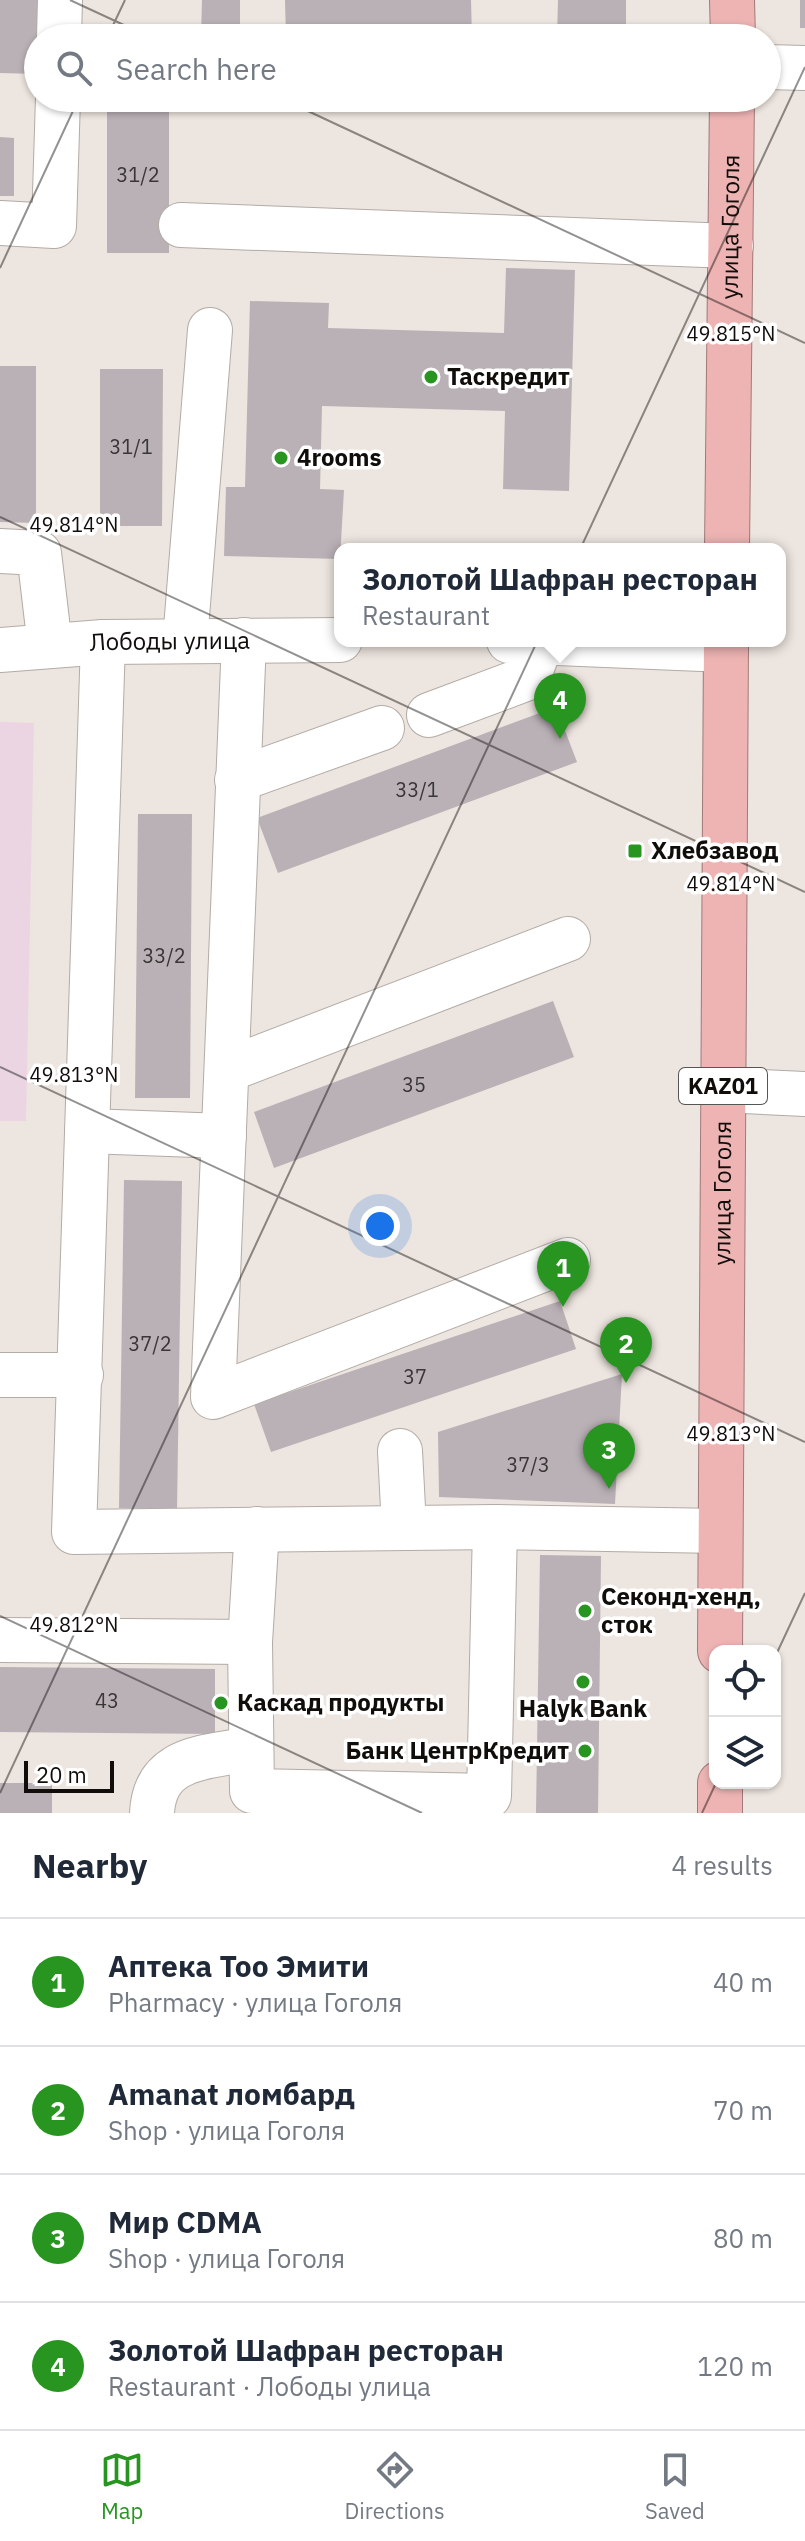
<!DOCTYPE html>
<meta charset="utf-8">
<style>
body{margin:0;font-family:"IBM Plex Sans",sans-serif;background:#f2f2f3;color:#1f2937}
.controls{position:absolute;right:24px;bottom:24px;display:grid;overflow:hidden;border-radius:16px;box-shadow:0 2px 6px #0004}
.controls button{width:72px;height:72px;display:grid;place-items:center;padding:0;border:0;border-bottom:2px solid #e0e1e3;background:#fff;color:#1f2937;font:40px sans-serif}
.scale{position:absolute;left:24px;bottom:20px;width:90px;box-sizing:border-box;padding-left:8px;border:4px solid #100d0b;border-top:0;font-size:22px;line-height:28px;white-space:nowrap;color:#100d0b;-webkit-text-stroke:6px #fff;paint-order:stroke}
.you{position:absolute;left:380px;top:1226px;width:28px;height:28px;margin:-20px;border:6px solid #fff;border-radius:50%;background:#1a73e8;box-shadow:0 0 0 12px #1a73e833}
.badge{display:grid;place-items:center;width:52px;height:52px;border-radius:50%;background:#279520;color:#fff;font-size:26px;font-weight:700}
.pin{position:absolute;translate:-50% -66px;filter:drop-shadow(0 2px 4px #0008)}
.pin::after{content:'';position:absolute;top:42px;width:28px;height:24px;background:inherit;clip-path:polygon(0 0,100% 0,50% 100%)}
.popup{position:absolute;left:334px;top:543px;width:452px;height:104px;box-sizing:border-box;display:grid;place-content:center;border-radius:16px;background:#fff;filter:drop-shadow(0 2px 6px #0005);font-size:26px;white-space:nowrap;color:#747a83}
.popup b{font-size:30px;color:#1f2937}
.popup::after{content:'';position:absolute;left:50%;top:100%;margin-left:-16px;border:16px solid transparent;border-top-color:#fff}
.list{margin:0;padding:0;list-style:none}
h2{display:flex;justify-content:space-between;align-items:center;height:104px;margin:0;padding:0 32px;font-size:34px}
h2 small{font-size:26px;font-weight:400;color:#747a83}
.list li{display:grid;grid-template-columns:52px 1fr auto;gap:24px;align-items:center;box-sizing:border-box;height:128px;padding:0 32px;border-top:2px solid #e0e1e3}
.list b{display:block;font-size:30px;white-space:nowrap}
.list p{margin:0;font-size:26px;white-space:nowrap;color:#747a83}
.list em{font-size:26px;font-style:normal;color:#747a83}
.icon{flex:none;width:44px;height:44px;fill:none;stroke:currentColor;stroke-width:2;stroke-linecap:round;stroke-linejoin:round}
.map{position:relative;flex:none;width:805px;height:1813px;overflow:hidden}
.search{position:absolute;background:#fff;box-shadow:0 2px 6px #0004;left:24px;right:24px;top:24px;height:88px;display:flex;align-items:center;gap:20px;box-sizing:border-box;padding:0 28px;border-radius:44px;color:#747a83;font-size:30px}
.sheet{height:616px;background:#fff}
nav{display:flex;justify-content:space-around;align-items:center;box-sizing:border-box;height:112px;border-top:2px solid #e0e1e3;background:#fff;font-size:22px;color:#747a83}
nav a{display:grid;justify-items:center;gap:4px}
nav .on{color:#279520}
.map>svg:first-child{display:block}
.education{fill:#ebd5e3}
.building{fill:#bab1b6}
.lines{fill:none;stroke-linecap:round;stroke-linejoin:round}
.minor-casing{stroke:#b3aba6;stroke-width:46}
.highway-casing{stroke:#a07a79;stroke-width:46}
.minor{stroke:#fff;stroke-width:44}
.highway{stroke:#eeb4b4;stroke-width:44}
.ticks{fill:none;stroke:#100d0b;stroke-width:2;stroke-opacity:0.45}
.poi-dot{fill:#279520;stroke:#fff;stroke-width:3}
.labels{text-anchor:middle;stroke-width:7;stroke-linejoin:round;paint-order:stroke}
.number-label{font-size:20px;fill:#3a3636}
.shield{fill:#fff;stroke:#585654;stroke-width:2}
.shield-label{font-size:22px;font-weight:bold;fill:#100d0b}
.street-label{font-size:24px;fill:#100d0b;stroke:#fff}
.poi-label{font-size:24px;font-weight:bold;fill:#100d0b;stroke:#fff;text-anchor:start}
.ticks-label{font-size:20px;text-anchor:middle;fill:#100d0b;stroke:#fff;stroke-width:7;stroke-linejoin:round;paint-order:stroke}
</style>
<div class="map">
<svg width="805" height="1813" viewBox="0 0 805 1813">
<rect width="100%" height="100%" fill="#ede5df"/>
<path class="education" d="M0,722L34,723L26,1121H0Z"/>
<g class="building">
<path d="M0,0H42L38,74L0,73Z"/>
<path d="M202,0H240V35H201Z"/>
<path d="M285,0H471L472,38H286Z"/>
<path d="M558,0H626V38H557Z"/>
<rect x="800" y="0" width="5" height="28"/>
<rect x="107" y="98" width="62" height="155"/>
<path d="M0,137L14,138V196H0Z"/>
<path d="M506,268L575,270L569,491L503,489L505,411L322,406L320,489L344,490L340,559L224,556L226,487H245L250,301L329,303L328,328L504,333Z"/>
<path d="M0,366H36V523L0,522Z"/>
<path d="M100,369H163L162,526H100Z"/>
<path d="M556,707L577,762L278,873L257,818Z"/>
<path d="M138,814H192L190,1098H135Z"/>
<path d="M553,1001L574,1057L274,1168L254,1112Z"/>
<path d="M124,1180L182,1181L177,1509L119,1508Z"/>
<path d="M560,1301L576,1349L271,1452L254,1404Z"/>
<path d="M622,1374L615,1504L439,1497L438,1432Z"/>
<path d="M540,1555L601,1556L598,1813H536Z"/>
<path d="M0,1667L215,1669V1734L0,1732Z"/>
<rect x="0" y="1783" width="52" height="30"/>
</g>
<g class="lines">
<g class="minor-casing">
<g id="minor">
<path d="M59,38L60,0"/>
<path d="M767,67L805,68"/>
<path d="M0,223L54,226L58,98"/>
<path d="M181,225L731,246"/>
<path d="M0,551L39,553L50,646"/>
<path d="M244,640L213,1397L568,1260"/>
<path d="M185,641L210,330"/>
<path d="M509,641L726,650"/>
<path d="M103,642L74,1532L495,1527L720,1531"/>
<path id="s1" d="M0,650L103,642L340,640"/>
<path d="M429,715L528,678L542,641"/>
<path d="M237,780L382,728"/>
<path d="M227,1070L568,939"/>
<path d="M723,1090L805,1094"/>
<path d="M87,1131L224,1136"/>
<path d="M0,1375H81"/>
<path d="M400,1451L404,1527"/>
<path d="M257,1529L250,1642L252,1791L489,1796L495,1527"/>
<path d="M0,1640L250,1642"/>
<path d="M152,1813C155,1756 205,1758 249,1749"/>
</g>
</g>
<g class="highway-casing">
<g id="highway">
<path d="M732,0L733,38"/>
<path id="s2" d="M727,549L732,98"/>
<path id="s3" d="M720,1651L726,641"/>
<path d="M720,1783V1813"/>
</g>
</g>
<use href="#minor" class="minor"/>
<use href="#highway" class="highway"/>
</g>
<path class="ticks" d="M70,0L152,38M107,38L125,0M280,98L805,343M0,268L79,98M0,517L805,892M0,1067L805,1442M0,1616L422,1813M775,1657L805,1593M0,1793L805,67M702,1813L716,1783"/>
<g class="poi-dot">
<circle cx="431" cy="377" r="8"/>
<circle cx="281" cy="458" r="8"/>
<rect x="627" y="843" width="16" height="16" rx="4"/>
<circle cx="585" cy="1611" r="8"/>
<circle cx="583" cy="1682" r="8"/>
<circle cx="221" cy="1703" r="8"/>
<circle cx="585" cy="1751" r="8"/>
</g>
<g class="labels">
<g class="number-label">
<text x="138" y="182">31/2</text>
<text x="131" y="454">31/1</text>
<text x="417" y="797">33/1</text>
<text x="164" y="963">33/2</text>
<text x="414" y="1092">35</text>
<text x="150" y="1351">37/2</text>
<text x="415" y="1384">37</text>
<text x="528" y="1472">37/3</text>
<text x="107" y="1708">43</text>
</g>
<rect class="shield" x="679" y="1068" width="88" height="36" rx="6"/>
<g class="shield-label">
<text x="723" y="1094">KАZ01</text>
</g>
<g class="street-label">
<text dy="8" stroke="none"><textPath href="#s2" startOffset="322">улица Гоголя</textPath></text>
<text dy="8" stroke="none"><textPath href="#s1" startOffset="170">Лободы улица</textPath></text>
<text dy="8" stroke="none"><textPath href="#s3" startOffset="458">улица Гоголя</textPath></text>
</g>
<g class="poi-label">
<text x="447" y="385">Таскредит</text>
<text x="297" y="466">4rooms</text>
<text x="651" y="859">Хлебзавод</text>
<text x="601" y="1605">Секонд-хенд,<tspan x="601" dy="28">сток</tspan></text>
<text x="237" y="1711">Каскад продукты</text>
<text x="583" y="1717" text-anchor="middle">Halyk Bank</text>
<text x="569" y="1759" text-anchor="end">Банк ЦентрКредит</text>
</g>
</g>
<g class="ticks-label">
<text x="731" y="341">49.815°N</text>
<text x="74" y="532">49.814°N</text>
<text x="731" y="891">49.814°N</text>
<text x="74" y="1082">49.813°N</text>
<text x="731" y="1441">49.813°N</text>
<text x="74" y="1632">49.812°N</text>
</g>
</svg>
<div class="controls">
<button><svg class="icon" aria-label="locate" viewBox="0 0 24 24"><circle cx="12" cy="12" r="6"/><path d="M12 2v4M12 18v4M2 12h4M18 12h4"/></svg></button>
<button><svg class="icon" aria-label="layers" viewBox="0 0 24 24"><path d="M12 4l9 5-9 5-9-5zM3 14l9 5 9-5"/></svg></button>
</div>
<div class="scale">20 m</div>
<div class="you"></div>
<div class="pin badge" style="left:563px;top:1307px">1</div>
<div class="pin badge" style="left:626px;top:1383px">2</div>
<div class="pin badge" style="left:609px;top:1489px">3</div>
<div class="pin badge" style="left:560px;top:739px">4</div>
<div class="popup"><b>Золотой Шафран ресторан</b>Restaurant</div>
<div class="search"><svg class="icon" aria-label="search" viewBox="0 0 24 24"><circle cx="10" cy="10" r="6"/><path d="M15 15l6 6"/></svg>Search here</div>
</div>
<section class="sheet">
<h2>Nearby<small>4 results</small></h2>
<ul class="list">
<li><span class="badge">1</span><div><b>Аптека Тоо Эмити</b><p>Pharmacy · улица Гоголя</p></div><em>40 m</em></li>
<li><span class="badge">2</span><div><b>Amanat ломбард</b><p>Shop · улица Гоголя</p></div><em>70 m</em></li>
<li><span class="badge">3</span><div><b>Мир CDMA</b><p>Shop · улица Гоголя</p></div><em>80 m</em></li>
<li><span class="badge">4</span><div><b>Золотой Шафран ресторан</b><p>Restaurant · Лободы улица</p></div><em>120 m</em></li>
</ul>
</section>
<nav>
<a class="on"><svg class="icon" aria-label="map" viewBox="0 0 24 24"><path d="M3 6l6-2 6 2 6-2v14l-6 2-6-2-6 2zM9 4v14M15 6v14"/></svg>Map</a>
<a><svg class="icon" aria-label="directions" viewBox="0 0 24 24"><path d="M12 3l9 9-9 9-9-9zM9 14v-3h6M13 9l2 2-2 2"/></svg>Directions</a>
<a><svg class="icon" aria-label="saved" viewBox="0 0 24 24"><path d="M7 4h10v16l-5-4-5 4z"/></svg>Saved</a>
</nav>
